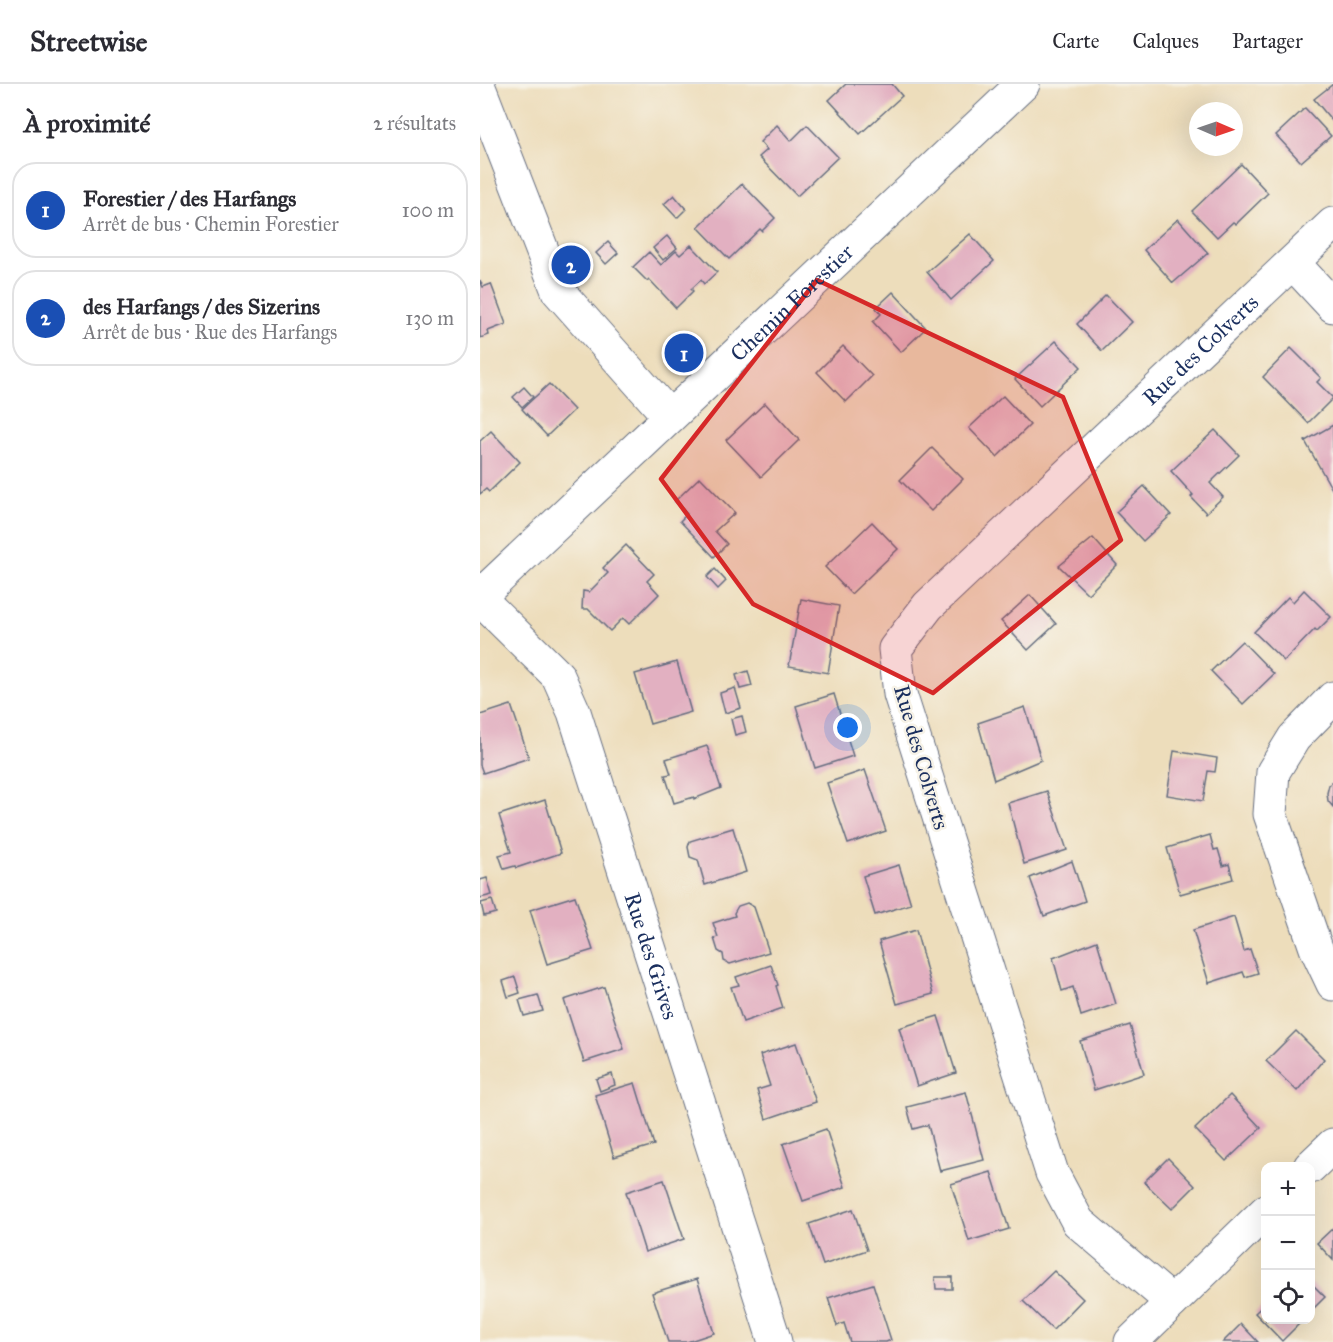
<!DOCTYPE html>
<html lang="fr">
<meta charset="utf-8">
<style>
body{margin:0;font-family:"IM FELL Great Primer",serif;background:#f7f7f7;color:#2b2b33}
.controls{position:absolute;right:18px;bottom:18px;display:grid;overflow:hidden;border-radius:12px;box-shadow:0 6px 24px #0002}
.controls button{width:54px;height:54px;display:grid;place-items:center;padding:0;border:0;border-bottom:2px solid #e1e1e2;background:#fff;color:#2b2b33;font:30px sans-serif}
.compass{position:absolute;left:709px;top:18px;width:54px;height:54px;border-radius:50%;background:#fff;box-shadow:0 6px 24px #0002;rotate:92deg}
.you{position:absolute;left:368px;top:644px;width:21px;height:21px;margin:-15px;border:4px solid #fff;border-radius:50%;background:#1a73e8;box-shadow:0 0 0 9px #1a73e833}
.badge{display:grid;place-items:center;width:39px;height:39px;border-radius:50%;background:#db2777;color:#fff;font-size:20px;font-weight:700}
.pin{position:absolute;translate:-50% -50%;border:3px solid #fff;box-shadow:0 2px 6px #0006}
.list{margin:0;padding:0;list-style:none}
h2{display:flex;justify-content:space-between;align-items:center;height:78px;margin:0;padding:0 24px;font-size:26px}
h2 small{font-size:20px;font-weight:400;color:#7c7c81}
.list li{display:grid;grid-template-columns:39px 1fr auto;gap:18px;align-items:center;box-sizing:border-box;height:96px;margin:0 12px 12px;padding:0 12px;border:2px solid #e1e1e2;border-radius:24px}
.list b{display:block;font-size:22px;white-space:nowrap}
.list p{margin:0;font-size:20px;white-space:nowrap;color:#7c7c81}
.list em{font-size:20px;font-style:normal;color:#7c7c81}
.icon{flex:none;width:33px;height:33px;fill:none;stroke:currentColor;stroke-width:2;stroke-linecap:round;stroke-linejoin:round}
.map{position:relative;flex:none;width:853px;height:1258px;overflow:hidden}
header{display:flex;align-items:center;gap:36px;box-sizing:border-box;height:84px;padding:0 30px;background:#fff;border-bottom:2px solid #e1e1e2}
header strong{font-size:28px}
nav{display:flex;gap:33px;margin-inline-start:auto;font-size:21px}
main{display:flex}
aside{flex:1;background:#fff}
.map>svg:first-child{display:block}
.building{fill:#e2b0c1}
.lines{fill:none;stroke-linecap:round;stroke-linejoin:round}
.minor-casing{stroke:#646c7f;stroke-width:35}
.minor{stroke:#fff;stroke-width:33}
.marked{fill:#d62828;fill-opacity:0.2;stroke:#d62828;stroke-width:4.5;stroke-linejoin:round}
.labels{text-anchor:middle;stroke-width:5;stroke-linejoin:round;paint-order:stroke}
.street-label{font-size:22px;fill:#1b2f5e;stroke:#f7f3e8}
</style>
<header>
<strong>Streetwise</strong>
<nav><a>Carte</a><a>Calques</a><a>Partager</a></nav>
</header>
<main>
<aside>
<h2>À proximité<small>2 résultats</small></h2>
<ul class="list">
<li><span class="badge" style="background:#1a4fb4">1</span><div><b>Forestier / des Harfangs</b><p>Arrêt de bus · Chemin Forestier</p></div><em>100 m</em></li>
<li><span class="badge" style="background:#1a4fb4">2</span><div><b>des Harfangs / des Sizerins</b><p>Arrêt de bus · Rue des Harfangs</p></div><em>130 m</em></li>
</ul>
</aside>
<div class="map">
<svg width="853" height="1258" viewBox="0 0 853 1258">
<rect width="100%" height="100%" fill="#f7f3e8"/>
<filter id="ink" filterUnits="userSpaceOnUse"><feTurbulence type="fractalNoise" baseFrequency=".0167" numOctaves="2"/><feDisplacementMap in="SourceGraphic" scale="12" xChannelSelector="R" yChannelSelector="G"/><feConvolveMatrix kernelMatrix="1 2 1 2 8 2 1 2 1" color-interpolation-filters="sRGB"/></filter>
<filter id="wash" filterUnits="userSpaceOnUse"><feTurbulence type="fractalNoise" baseFrequency=".008" numOctaves="4" result="noise"/><feDisplacementMap in="SourceGraphic" scale="24" xChannelSelector="R" yChannelSelector="G"/><feGaussianBlur stdDeviation="1.35" result="paint"/><feColorMatrix in="noise" values="0 0 0 0 0 0 0 0 0 0 0 0 0 0 0 0 0 1.4 0 .05"/><feComposite in="paint" operator="in"/></filter>
<g filter="url(#wash)">
<rect width="100%" height="100%" fill="#edddbb"/>
<g id="blocks">
<g class="building">
<path d="M366,0H412L422,12L380,50L349,16Z"/>
<path d="M853,0V38L834,15Z"/>
<path d="M825,24L851,52L821,78L796,51Z"/>
<path d="M297,41L311,57L327,41L358,73L317,112L279,73L287,66L280,58Z"/>
<path d="M761,80L788,109L756,140L753,138L737,153L712,127Z"/>
<path d="M262,100L295,134L282,147L280,145L249,175L218,143Z"/>
<path d="M194,111L206,125L197,134L184,120Z"/>
<path d="M698,135L728,169L693,199L664,166Z"/>
<path d="M490,150L514,177L471,216L447,188Z"/>
<path d="M187,152L197,164L183,176L173,164Z"/>
<path d="M128,158L138,169L126,180L116,169Z"/>
<path d="M211,161L237,188L224,200L221,196L211,205L213,207L196,224L169,195L167,197L153,183L169,168L181,181L196,167L200,171Z"/>
<path d="M0,196L3,203L11,200L26,240L8,247L9,251L0,254Z"/>
<path d="M413,208L446,244L421,268L393,238L401,230L396,224Z"/>
<path d="M626,211L652,238L622,267L597,240Z"/>
<path d="M576,257L601,283L560,322L535,295Z"/>
<path d="M363,262L392,292L366,318L337,288Z"/>
<path d="M811,264L841,294L837,298L853,314L828,339L783,293Z"/>
<path d="M69,300L94,326L67,352L42,325Z"/>
<path d="M44,303L53,313L42,323L33,313Z"/>
<path d="M523,312L550,341L517,373L489,344Z"/>
<path d="M285,319L319,356L281,393L246,356Z"/>
<path d="M853,341V407L825,357Z"/>
<path d="M735,346L759,371L730,399L743,413L726,429L711,413L713,411L691,387Z"/>
<path d="M11,347L40,378L9,408L6,405L0,410V357Z"/>
<path d="M452,364L483,395L451,427L420,396Z"/>
<path d="M220,393L255,429L235,447L247,460L234,473L200,437L207,430L195,417Z"/>
<path d="M664,402L691,431L663,457L636,428Z"/>
<path d="M392,438L418,465L371,510L345,483Z"/>
<path d="M613,454L637,481L608,510L579,482Z"/>
<path d="M146,461L174,490L167,497L179,510L149,540L143,534L130,547L108,525H102L103,507L109,508L128,489L123,484Z"/>
<path d="M235,485L246,497L238,505L227,493Z"/>
<path d="M824,506L851,533L837,547L835,545L804,577L774,548L808,513L813,518Z"/>
<path d="M550,511L576,540L548,566L521,537Z"/>
<path d="M321,515L359,522L348,589L309,582Z"/>
<path d="M762,557L794,590L763,620L731,587Z"/>
<path d="M197,578L211,628L170,640L155,590Z"/>
<path d="M268,587L272,602L260,605L256,591Z"/>
<path d="M255,604L261,624L245,629L240,609Z"/>
<path d="M354,610L373,672L335,684L316,622Z"/>
<path d="M31,621L49,674L3,689L0,681V631Z"/>
<path d="M545,623L561,676L514,696L498,639Z"/>
<path d="M262,632L266,648L255,651L251,635Z"/>
<path d="M227,662L241,704L214,715V713L194,719L185,691L191,690L186,675Z"/>
<path d="M694,667L737,674L735,688L728,687L723,717L687,711Z"/>
<path d="M385,686L406,747L368,760L347,699Z"/>
<path d="M853,697V723L848,717L847,709L849,701Z"/>
<path d="M567,707L587,766L544,780L528,719Z"/>
<path d="M65,716L81,769L36,784L35,782L24,785L19,771L31,768L19,731Z"/>
<path d="M253,744L266,788L225,801L218,776L210,773L208,763L210,757Z"/>
<path d="M730,751L734,766L738,765L743,782L749,780L753,795L700,810L687,764Z"/>
<path d="M592,777L605,817L564,832L550,794Z"/>
<path d="M419,781L431,820L395,831L383,792Z"/>
<path d="M7,794L12,811L0,814V796Z"/>
<path d="M95,812L113,866L67,880L50,826Z"/>
<path d="M12,816L16,829L4,832L1,819Z"/>
<path d="M267,819L274,823L289,868L250,880L244,877L243,870L238,867L234,854L238,853L233,839L255,832L254,829L258,822Z"/>
<path d="M754,833L764,867L770,865L778,889L765,893L763,888L729,899L713,846Z"/>
<path d="M436,846L453,910L417,920L399,857Z"/>
<path d="M617,857L636,920L601,932L593,903L582,907L573,874Z"/>
<path d="M291,881L298,901L296,902L303,924L263,938L251,903L259,901L256,893Z"/>
<path d="M35,893L40,909L28,913L23,897Z"/>
<path d="M124,903L144,965L104,978L84,916Z"/>
<path d="M58,911L63,927L44,932L39,916Z"/>
<path d="M458,932L476,989L437,1002L419,944Z"/>
<path d="M650,941L664,990L614,1006L600,957Z"/>
<path d="M816,947L844,975L817,1007L786,977Z"/>
<path d="M316,959L336,1018L286,1035L277,1006L290,1002L280,971Z"/>
<path d="M132,990L135,1001L120,1007L116,995Z"/>
<path d="M155,999L174,1061L134,1073L115,1011Z"/>
<path d="M486,1008L504,1076L460,1087L448,1041L433,1045L427,1023Z"/>
<path d="M750,1011L781,1044L746,1077L715,1045Z"/>
<path d="M346,1045L365,1103L323,1117L303,1060Z"/>
<path d="M688,1074L715,1102L692,1125L664,1098Z"/>
<path d="M511,1088L529,1145L489,1157L471,1100Z"/>
<path d="M184,1096L204,1155L165,1168L146,1108Z"/>
<path d="M373,1125L387,1166L343,1181L329,1140Z"/>
<path d="M853,1144V1176L837,1159Z"/>
<path d="M574,1187L603,1215L573,1246L543,1217Z"/>
<path d="M455,1193H472V1205H456Z"/>
<path d="M217,1195L234,1249L207,1258H188L172,1209Z"/>
<path d="M830,1198L845,1213L830,1228Z"/>
<path d="M393,1200L411,1256L406,1258H370L364,1239L357,1242L348,1214Z"/>
<path d="M786,1219V1236H823L802,1257L775,1229Z"/>
<path d="M761,1240L778,1258H743Z"/>
</g>
</g>
</g>
<g filter="url(#ink)">
<use href="#blocks" fill-opacity="0" stroke="#646c7f" stroke-width="1.5"/>
<g class="lines">
<g class="minor-casing">
<g id="minor">
<path d="M0,6L78,207L189,332"/>
<path d="M813,179L853,222"/>
<path id="s1" d="M0,512L543,0"/>
<path id="s2" d="M0,515L78,592L94,628L295,1258"/>
<path d="M853,614L814,654L793,688L790,730L836,864L853,900"/>
<path d="M830,1083L853,1061"/>
<path id="s3" d="M692,1218L598,1138L572,1089L420,610L415,565L448,522L853,140"/>
<path d="M651,1258L786,1127"/>
</g>
</g>
<use href="#minor" class="minor"/>
</g>
</g>
<path class="marked" d="M337,196L583,313L641,456L453,609L273,520L181,395Z"/>
<g class="labels">
<g class="street-label">
<text dy="8" stroke="none"><textPath href="#s1" startOffset="428">Chemin Forestier</textPath></text>
<text dy="8" stroke="none"><textPath href="#s3" startOffset="1155">Rue des Colverts</textPath></text>
<text transform="translate(442 673) rotate(74)" y="8">Rue des Colverts</text>
<text dy="8" stroke="none"><textPath href="#s2" startOffset="405">Rue des Grives</textPath></text>
</g>
</g>
</svg>
<div class="controls">
<button>+</button>
<button>−</button>
<button><svg class="icon" aria-label="locate" viewBox="0 0 24 24"><circle cx="12" cy="12" r="6"/><path d="M12 2v4M12 18v4M2 12h4M18 12h4"/></svg></button>
</div>
<svg class="compass" viewBox="-18 -18 36 36"><path d="M0-13l5 13h-10z" fill="#e53935"/><path d="M0 13l5-13h-10z" fill="#7c7c81"/></svg>
<div class="you"></div>
<div class="pin badge" style="left:204px;top:269px;background:#1a4fb4">1</div>
<div class="pin badge" style="left:91px;top:181px;background:#1a4fb4">2</div>
</div>
</main>
